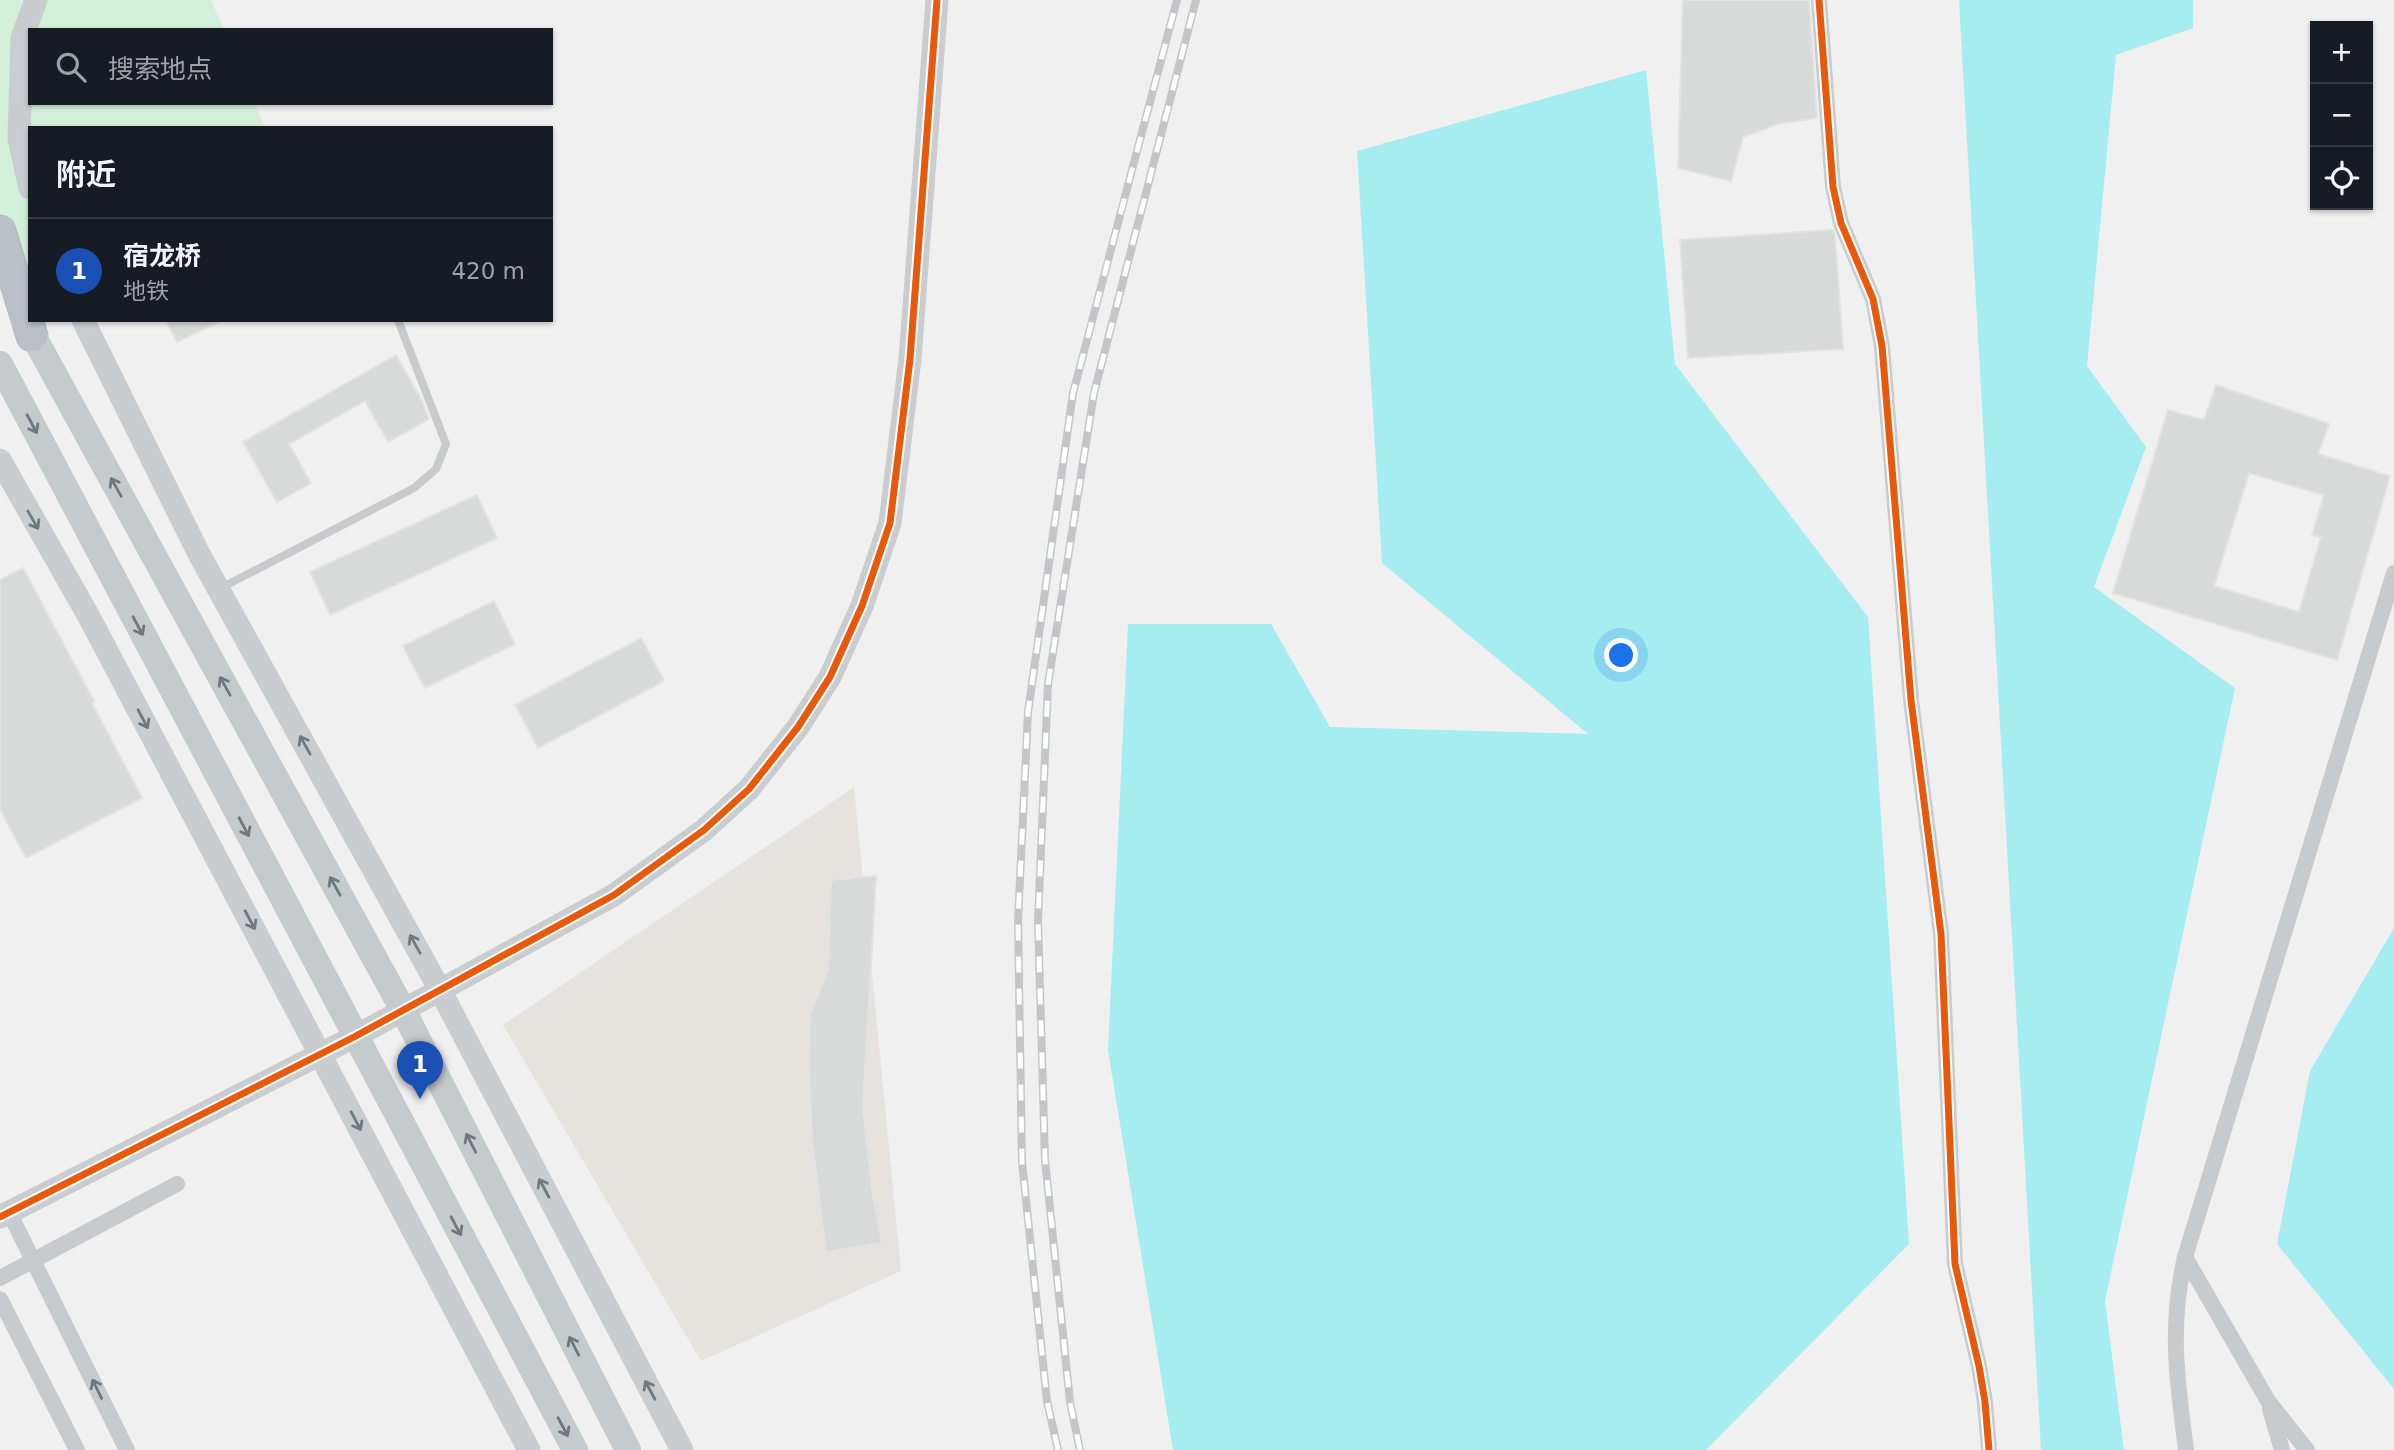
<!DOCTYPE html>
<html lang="zh">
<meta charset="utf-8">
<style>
body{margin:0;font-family:"DejaVu Sans","Noto Sans SC",sans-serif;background:#242831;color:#f1f3f6}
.controls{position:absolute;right:21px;top:21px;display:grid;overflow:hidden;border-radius:0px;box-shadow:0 2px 5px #0004}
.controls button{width:63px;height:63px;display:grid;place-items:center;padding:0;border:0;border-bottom:2px solid #363941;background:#171b24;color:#f1f3f6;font:35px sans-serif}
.you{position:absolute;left:1622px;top:656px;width:24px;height:24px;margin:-18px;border:5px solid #fff;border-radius:50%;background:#1a73e8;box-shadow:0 0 0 10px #1a73e833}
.badge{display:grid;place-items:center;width:46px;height:46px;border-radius:50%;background:#2563eb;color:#fff;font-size:23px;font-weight:700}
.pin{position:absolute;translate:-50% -58px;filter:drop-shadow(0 2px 4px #0008)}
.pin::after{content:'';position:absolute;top:37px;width:24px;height:21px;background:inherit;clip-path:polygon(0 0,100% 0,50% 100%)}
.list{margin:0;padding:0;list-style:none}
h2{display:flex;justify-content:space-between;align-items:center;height:91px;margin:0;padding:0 28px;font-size:30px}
h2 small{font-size:23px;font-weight:400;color:#9ea1a6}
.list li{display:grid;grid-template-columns:46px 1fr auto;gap:21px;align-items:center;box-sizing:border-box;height:105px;padding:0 28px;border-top:2px solid #363941}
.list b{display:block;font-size:26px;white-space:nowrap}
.list p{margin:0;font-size:23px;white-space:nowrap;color:#9ea1a6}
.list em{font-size:23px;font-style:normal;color:#9ea1a6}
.icon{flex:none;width:38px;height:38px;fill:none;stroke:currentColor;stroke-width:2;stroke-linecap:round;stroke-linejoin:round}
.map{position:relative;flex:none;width:2394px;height:1450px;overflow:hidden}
.search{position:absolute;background:#171b24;box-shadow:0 2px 5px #0004;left:28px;top:28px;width:525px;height:77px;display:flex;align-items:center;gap:18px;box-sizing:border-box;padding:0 24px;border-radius:0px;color:#9ea1a6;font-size:26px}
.panel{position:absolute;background:#171b24;box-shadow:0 2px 5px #0004;left:28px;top:126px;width:525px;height:196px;border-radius:0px}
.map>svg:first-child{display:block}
.commercial{fill:#e6e2de}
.green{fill:#d3f1da}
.water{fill:#a5edf1}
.building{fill:#d8d9d9;stroke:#e2e2e3;stroke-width:2;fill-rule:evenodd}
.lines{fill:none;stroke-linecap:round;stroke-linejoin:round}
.highway-casing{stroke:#b4bcc0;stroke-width:33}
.lane{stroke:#c7cbcd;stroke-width:8}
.street{stroke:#c7cbcd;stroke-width:16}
.secondary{stroke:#c9cdcf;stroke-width:23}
.primary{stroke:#c5cacc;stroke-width:26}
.highway{stroke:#bac0c5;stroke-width:30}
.rail-casing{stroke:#c3c6c7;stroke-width:8}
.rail{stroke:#fff;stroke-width:5;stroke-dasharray:16;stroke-linecap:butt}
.cycleway-casing{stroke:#fff;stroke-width:11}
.cycleway{stroke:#e8590c;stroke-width:7}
.oneway{stroke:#6c797f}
.oneway2{stroke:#6d7a80}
.oneway3{stroke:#6d797f}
</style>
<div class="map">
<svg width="2394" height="1450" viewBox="0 0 2394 1450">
<rect width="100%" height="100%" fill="#f1f0f0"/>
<path class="commercial" d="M854,787L901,1271L701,1361L503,1025Z"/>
<path class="green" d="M0,0H211L224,30H30V103H255L265,128H30V258L0,272Z"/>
<g class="water">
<path d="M1959,0H2193V28L2116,55L2087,366L2146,447L2094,587L2235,688L2105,1301L2124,1450H2041Z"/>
<path d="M1646,70L1675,364L1868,617L1909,1244L1706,1450H1173L1108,1050L1128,624H1271L1330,727L1588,734L1382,563L1357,151Z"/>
<path d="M2394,928V1389L2277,1244L2310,1071Z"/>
</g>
<g class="building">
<path d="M1683,0H1809L1817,118L1778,124L1743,137L1731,181L1678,168Z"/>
<path d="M1833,230L1835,237L1843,349L1688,358L1680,240Z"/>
<path d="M166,320H223L177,342Z"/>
<path d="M396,355L422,401L429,419L388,442L365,401L289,444L311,483L277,502L243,442Z"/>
<path d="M2216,385L2329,424L2318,454L2390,476L2337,660L2113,593L2168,410L2204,420ZM2249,473L2324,495L2312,535L2321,537L2299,612L2214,586Z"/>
<path d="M477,495L497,538L330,615L310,572Z"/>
<path d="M23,568L94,701L92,703L142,798L26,858L0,809V580Z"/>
<path d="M494,601L515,644L425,688L403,646Z"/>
<path d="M641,638L664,681L538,748L515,705Z"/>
<path d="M876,876L863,1107L873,1197L882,1243L826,1252L812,1139L809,1067L810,1016L828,969L831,880Z"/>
</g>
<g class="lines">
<g class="highway-casing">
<path id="highway" d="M0,231L32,336"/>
</g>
<path class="lane" d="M221,588L414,488L436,469L446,444L398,320"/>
<g class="street">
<path d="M1819,0L1833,187L1841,223L1873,299L1882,346L1911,700L1941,934L1955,1264L1979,1366L1985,1402L1989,1450"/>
<path d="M9,1212L127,1450"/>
<path d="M2185,1257L2268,1401L2307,1450"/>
<path d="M0,1278L177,1184"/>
<path d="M0,1299L77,1450"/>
<path d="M2270,1409L2282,1450"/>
<path d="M2186,1450C2177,1380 2169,1327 2185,1257L2394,573"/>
</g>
<g class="secondary">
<path d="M30,188L19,139L22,38L36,0"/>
<path d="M83,320L199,554L440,990L682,1450"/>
<path d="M0,460L88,615L529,1450"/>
<path d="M0,1217L354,1037L614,895L704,830L749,789L798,727L830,677L862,606L890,523L910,359L937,0"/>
</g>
<g class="primary">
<path d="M24,319L403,1010L628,1450"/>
<path d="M0,364L575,1450"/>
</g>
<use href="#highway" class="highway"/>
<g class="rail-casing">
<g id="rail">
<path d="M1058,1450L1047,1401L1022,1162L1018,921L1028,712L1073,393L1177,0"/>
<path d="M1080,1450L1070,1402L1045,1160L1038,921L1048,684L1094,393L1196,0"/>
</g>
</g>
<use href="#rail" class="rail"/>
<g class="cycleway-casing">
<g id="cycleway">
<path d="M1819,0L1833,187L1841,223L1873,299L1882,346L1911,700L1941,934L1955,1264L1979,1366L1985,1402L1989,1450"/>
<path d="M0,1217L354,1037L614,895L704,830L749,789L798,727L830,677L862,606L890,523L910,359L937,0"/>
</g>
</g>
<use href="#cycleway" class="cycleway"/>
</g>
<defs><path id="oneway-shaft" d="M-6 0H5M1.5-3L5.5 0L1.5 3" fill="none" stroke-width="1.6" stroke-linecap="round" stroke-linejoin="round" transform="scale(1.75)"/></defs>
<g class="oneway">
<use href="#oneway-shaft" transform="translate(32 424) rotate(62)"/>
<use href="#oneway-shaft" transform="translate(116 487) rotate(-119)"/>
<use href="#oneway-shaft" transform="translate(138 626) rotate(62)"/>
<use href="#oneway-shaft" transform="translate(225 686) rotate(-119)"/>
<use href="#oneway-shaft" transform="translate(244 827) rotate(62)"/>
<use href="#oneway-shaft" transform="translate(335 886) rotate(-119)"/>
<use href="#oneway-shaft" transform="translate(471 1143) rotate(-117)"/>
<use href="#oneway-shaft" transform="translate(456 1226) rotate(62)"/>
<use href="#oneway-shaft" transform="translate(574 1346) rotate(-117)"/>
<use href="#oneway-shaft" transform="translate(563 1427) rotate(62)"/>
</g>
<g class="oneway2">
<use href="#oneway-shaft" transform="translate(33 520) rotate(60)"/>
<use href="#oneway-shaft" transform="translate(143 719) rotate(62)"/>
<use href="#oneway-shaft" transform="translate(305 745) rotate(-119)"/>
<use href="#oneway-shaft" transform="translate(250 920) rotate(62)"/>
<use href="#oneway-shaft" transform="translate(415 944) rotate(-119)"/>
<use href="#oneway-shaft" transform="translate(356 1121) rotate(62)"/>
<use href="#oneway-shaft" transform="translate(544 1188) rotate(-118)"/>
<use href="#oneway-shaft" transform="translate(650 1390) rotate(-118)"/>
</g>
<use class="oneway3" href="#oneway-shaft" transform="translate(97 1389) rotate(-116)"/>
</svg>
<div class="controls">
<button>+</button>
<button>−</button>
<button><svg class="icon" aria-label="locate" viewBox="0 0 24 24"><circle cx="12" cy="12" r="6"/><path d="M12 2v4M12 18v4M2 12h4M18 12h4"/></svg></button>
</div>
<div class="you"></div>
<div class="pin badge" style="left:420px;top:1099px;background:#1a4fb4">1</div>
<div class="search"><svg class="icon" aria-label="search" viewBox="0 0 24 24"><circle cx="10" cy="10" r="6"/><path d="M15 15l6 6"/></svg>搜索地点</div>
<section class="panel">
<h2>附近<small></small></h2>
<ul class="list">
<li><span class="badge" style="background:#1a4fb4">1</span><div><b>宿龙桥</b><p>地铁</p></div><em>420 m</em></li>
</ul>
</section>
</div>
